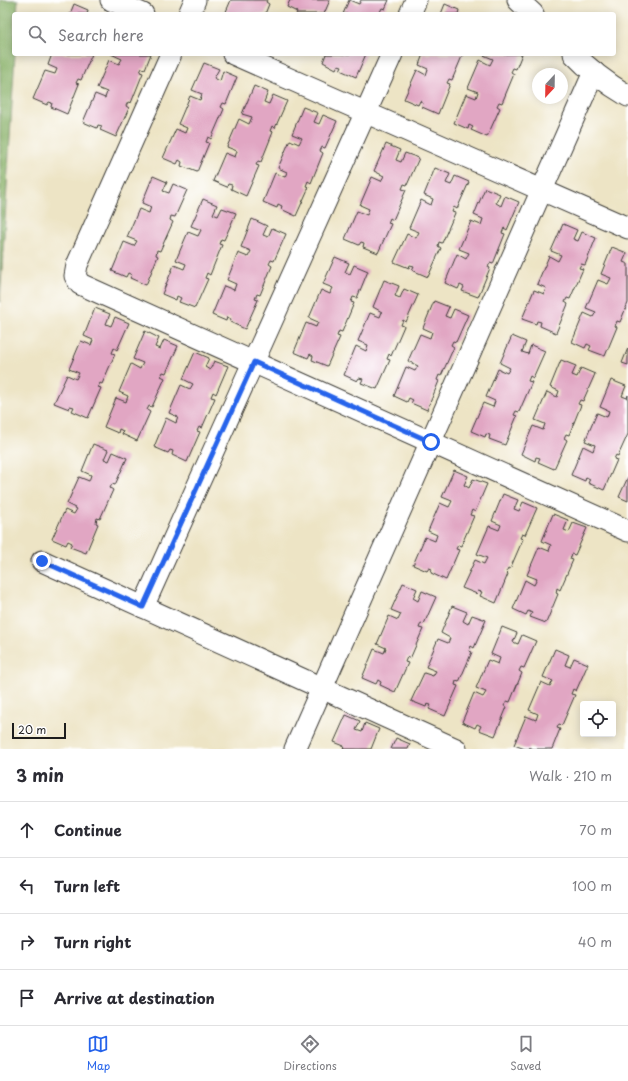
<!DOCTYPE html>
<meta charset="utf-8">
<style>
body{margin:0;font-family:"Playpen Sans",sans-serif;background:#f7f7f7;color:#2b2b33}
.controls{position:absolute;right:12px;bottom:12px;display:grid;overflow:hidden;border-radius:4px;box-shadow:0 2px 10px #0003}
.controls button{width:36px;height:36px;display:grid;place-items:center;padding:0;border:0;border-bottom:1px solid #e1e1e2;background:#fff;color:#2b2b33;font:20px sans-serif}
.compass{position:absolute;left:532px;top:68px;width:36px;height:36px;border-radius:50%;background:#fff;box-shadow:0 2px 10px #0003;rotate:202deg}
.scale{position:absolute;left:12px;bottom:10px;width:54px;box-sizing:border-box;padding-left:4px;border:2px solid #1c1c1c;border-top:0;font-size:11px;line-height:14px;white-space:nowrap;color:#1c1c1c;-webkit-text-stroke:3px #fff;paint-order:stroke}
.stop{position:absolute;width:12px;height:12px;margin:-9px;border:3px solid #2563eb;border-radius:50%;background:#fff}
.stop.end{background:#2563eb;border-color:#fff;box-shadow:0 1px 4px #0008}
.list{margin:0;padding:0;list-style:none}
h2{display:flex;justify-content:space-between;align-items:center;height:52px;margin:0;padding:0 16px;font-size:17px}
h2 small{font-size:13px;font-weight:400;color:#7c7c81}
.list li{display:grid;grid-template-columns:26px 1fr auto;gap:12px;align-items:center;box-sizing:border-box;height:56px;padding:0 16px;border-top:1px solid #e1e1e2}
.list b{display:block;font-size:15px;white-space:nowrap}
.list em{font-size:13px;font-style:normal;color:#7c7c81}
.icon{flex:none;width:22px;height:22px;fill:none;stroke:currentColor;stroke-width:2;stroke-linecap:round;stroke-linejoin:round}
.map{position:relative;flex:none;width:628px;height:749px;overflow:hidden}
.search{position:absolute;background:#fff;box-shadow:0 2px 10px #0003;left:12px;right:12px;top:12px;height:44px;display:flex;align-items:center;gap:10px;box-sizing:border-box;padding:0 14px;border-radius:4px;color:#7c7c81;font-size:15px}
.sheet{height:276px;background:#fff}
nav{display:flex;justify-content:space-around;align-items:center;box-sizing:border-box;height:56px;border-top:1px solid #e1e1e2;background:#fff;font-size:11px;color:#7c7c81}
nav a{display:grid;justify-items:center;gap:2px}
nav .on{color:#2563eb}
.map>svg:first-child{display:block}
.forest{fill:#88b067;stroke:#526642}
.building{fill:#e1a6c3}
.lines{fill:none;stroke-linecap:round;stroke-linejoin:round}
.street-casing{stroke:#3b3a35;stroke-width:23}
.street{stroke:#fff;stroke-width:21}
.route{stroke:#2563eb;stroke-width:5}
</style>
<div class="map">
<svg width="628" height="749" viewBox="0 0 628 749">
<rect width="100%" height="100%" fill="#fff"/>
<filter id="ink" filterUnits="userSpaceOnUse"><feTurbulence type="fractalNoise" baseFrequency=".025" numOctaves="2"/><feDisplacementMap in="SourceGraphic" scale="8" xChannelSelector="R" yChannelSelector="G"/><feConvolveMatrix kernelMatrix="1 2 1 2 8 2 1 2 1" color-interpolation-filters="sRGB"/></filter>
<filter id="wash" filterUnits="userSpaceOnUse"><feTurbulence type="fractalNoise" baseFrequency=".012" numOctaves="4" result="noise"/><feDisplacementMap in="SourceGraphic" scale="16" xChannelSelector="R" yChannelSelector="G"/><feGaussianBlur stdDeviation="0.9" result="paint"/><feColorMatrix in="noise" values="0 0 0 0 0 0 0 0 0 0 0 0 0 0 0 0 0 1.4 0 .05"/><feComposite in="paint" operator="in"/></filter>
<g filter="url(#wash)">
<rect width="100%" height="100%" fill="#ede4c5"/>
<path class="forest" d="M0,0H18L17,14H14L15,54L0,302Z"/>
<g id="blocks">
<g class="building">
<path d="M231,0H267L266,2L269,4L265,14H225Z"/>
<path d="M290,0H330L324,14H296L297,12L287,7Z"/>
<path d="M349,0L359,4L361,0H389L385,9L382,8L380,12L385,14H343Z"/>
<path d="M74,4L88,10L87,14H70Z"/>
<path d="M445,4L459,10L458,14H441Z"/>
<path d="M52,54H92L81,80L78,79L76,83L79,84L67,114L51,107L52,103L49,102L47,105L33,99L45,71L55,74L57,69L48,65Z"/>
<path d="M111,54H151L145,69L142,68L140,72L143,73L131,103L128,102L126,106L129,108L116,137L100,130L102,126L98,125L97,128L83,122L95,94L105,98L107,92L97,88L109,60L119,64L122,59Z"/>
<path d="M326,54H366L356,77L340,70L342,66L338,65L336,69L323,62Z"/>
<path d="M423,54H463L452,80L449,79L447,83L450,84L438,114L422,107L423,103L420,101L418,105L404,99L417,70L426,75L428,69L419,65Z"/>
<path d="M481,54H522L516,69L513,68L511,72L514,74L502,103L499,102L497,106L500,108L487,137L471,130L473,127L469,125L468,129L454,123L466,94L476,98L478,92L468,88L480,60L490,65L493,59Z"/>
<path d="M204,63L219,69L214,78L220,81L223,71L237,77L226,104L223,103L221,107L224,109L211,139L208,137L206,142L209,143L197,172L181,166L182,162L179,160L177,164L163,158L176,129L185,133L187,128L178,124L190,96L200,100L202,94L192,90Z"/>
<path d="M254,86L268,92L264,102L269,104L273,95L287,101L275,128L272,126L270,131L273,132L261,162L258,161L256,165L259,166L246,196L231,189L232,185L228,184L227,187L213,181L225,153L235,157L237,151L227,147L239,119L249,124L252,117L242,114Z"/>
<path d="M303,107L318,113L314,122L319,124L323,115L337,121L325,148L322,147L320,151L323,153L311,183L308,181L306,186L309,187L296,216L281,209L282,206L278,204L277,208L263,202L275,173L285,177L287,172L278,168L290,140L299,144L302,138L292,134Z"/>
<path d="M386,144L400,150L396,160L401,162L405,153L419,158L407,185L404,184L402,189L406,190L393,220L390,218L388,223L391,224L378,253L363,247L364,243L361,242L359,245L345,239L357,211L367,215L369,209L360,205L372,177L381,181L384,176L374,171Z"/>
<path d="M435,168L450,174L446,183L451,185L455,176L469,182L457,209L454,207L452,212L455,213L442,243L439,242L438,246L441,248L428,277L412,270L414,266L410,265L409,268L394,262L407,234L416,238L419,232L409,228L421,200L431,205L433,199L424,195Z"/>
<path d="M153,176L167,182L163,191L169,193L173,184L187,190L175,217L171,216L170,220L173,222L160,251L157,250L156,255L158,256L146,285L130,278L132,275L128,273L126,277L112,271L124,242L134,246L137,241L127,237L139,209L149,213L151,207L142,203Z"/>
<path d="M485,188L500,194L496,203L501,206L505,196L519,202L507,230L504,228L502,233L505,234L493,264L490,263L488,267L490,268L478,297L462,291L464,287L460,285L458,289L445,283L457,254L466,259L469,253L459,249L471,221L481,225L483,219L474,215Z"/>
<path d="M203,199L217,205L213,214L218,216L222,208L236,213L224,240L221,239L219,244L222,245L210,275L207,273L205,278L208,279L195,308L179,302L181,298L177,296L176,300L162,294L174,265L184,269L186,264L176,260L188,232L198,236L201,230L191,226Z"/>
<path d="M252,219L267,226L263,235L268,237L272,228L286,234L274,261L271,260L269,264L272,266L260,295L257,294L255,299L258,300L245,329L230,322L231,319L227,317L226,321L212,315L224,286L234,290L236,284L227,280L238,253L248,257L251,251L241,247Z"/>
<path d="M563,224L577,230L573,239L578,241L582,232L596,238L585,265L581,264L579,268L583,269L570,299L567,298L565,302L568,304L556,333L540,326L541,322L537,321L536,324L522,319L534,290L544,294L546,288L537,284L549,256L558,261L561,255L551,251Z"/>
<path d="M612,247L627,253L623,262L628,264V303L620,322L617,321L615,326L617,327L605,356L589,350L591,346L587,344L585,348L572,342L584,313L593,317L596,312L586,308L598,280L608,284L611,278L601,274Z"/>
<path d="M335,257L349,263L345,272L350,274L354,265L368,271L357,298L353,297L351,302L354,303L342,332L339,331L337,336L340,337L327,366L312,360L313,356L310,354L308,358L294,352L306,323L316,327L318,322L309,318L321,290L330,294L333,288L323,284Z"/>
<path d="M384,280L399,286L395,296L400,298L404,289L418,295L406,322L403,320L401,325L404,326L391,356L389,354L387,359L390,360L377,389L361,383L363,379L359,378L357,381L344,375L356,346L366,351L368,345L358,341L370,313L380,317L382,312L373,307Z"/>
<path d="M434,301L449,307L445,316L450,318L454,309L468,315L456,342L453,341L451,345L454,347L441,376L439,375L437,380L439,381L427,410L411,403L413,400L409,398L407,402L394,396L406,367L415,371L418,366L408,361L420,334L430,338L432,332L423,328Z"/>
<path d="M95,308L110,314L106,324L111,326L115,317L129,323L117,350L114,348L112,353L115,354L102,384L100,383L98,387L101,388L88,418L72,411L74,407L70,406L69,409L54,403L67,375L76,379L79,373L69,369L81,341L91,345L93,340L84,336Z"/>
<path d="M145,331L159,338L155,347L160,349L164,340L178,346L166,373L163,372L161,376L165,378L152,407L149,406L147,410L150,412L137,441L122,434L123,431L119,429L118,433L104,427L116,398L126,402L128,396L119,392L131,364L140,369L143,363L133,359Z"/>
<path d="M512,336L526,342L522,352L528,354L531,345L545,351L533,378L530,376L528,381L532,382L519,412L516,411L514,415L517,416L505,445L489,439L490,435L486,434L485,437L471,431L483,403L493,407L495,401L486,397L498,369L507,373L510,368L500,363Z"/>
<path d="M628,348V365L622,363Z"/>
<path d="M195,352L209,358L205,367L210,370L214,361L228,366L216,394L213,392L211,397L215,398L202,428L199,427L197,431L200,432L187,462L172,455L173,451L170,450L168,453L154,447L166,418L176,423L178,417L169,413L181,385L190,389L193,384L183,379Z"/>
<path d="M561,360L576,366L572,375L577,377L581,368L595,374L583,401L580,400L578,404L581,405L569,435L566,434L564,438L567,440L554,469L538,462L540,458L536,457L535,461L521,454L533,426L543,430L545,424L535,420L547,392L557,397L559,391L550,387Z"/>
<path d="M611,380L626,386L622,396L627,398L628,395V434L618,456L616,455L614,459L617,460L604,490L588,483L590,479L586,477L585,481L571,475L583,446L593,451L595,445L585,441L597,413L607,417L609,411L600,407Z"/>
<path d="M93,444L108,450L104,459L109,461L113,452L127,458L115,485L112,484L110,488L113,490L100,519L97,518L96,523L98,524L86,553L70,547L72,543L68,541L66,545L52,539L65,510L74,514L77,509L67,504L79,477L89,481L91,475L82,471Z"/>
<path d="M454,470L468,476L464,485L469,488L473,479L487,484L475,512L472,510L470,515L474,516L461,546L458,545L456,549L459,550L446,580L431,573L432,569L429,568L427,571L413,565L425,537L435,541L437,535L428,531L440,503L449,507L452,501L442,497Z"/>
<path d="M628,477V501L619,497Z"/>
<path d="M503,494L518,500L514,509L519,511L523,502L537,508L525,535L522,534L520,538L523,539L510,569L508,568L506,572L508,574L496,603L480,596L482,592L478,591L477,594L462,588L475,560L484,564L487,558L477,554L489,526L499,530L501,525L492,521Z"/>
<path d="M553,514L568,520L564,530L569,532L573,523L587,528L575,555L572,554L570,559L573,560L560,590L557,588L556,593L558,594L546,623L530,617L532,613L528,611L526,615L513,609L525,580L534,585L537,579L527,575L539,547L549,551L551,545L542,541Z"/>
<path d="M403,583L417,589L413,598L418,601L422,591L436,597L424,624L421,623L419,628L423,629L410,659L407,657L405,662L408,663L395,692L380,685L381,682L378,680L376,684L362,678L374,649L384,653L386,648L377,644L389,616L398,620L401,614L391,610Z"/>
<path d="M452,606L467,612L463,621L468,624L472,615L486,620L474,648L471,646L469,651L472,652L459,682L456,681L455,685L458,686L445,716L429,709L431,705L427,704L426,707L411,701L424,673L433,676L436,671L426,667L438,639L448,643L450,638L441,633Z"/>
<path d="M502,627L517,633L513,642L518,644L522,635L536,641L524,668L521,667L519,671L522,673L510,702L507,701L504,706L507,707L495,736L479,730L481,726L477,724L475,728L462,722L474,693L483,697L486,692L476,688L488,660L498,664L500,658L491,654Z"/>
<path d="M555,649L569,655L565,665L570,667L574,658L588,664L576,691L573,689L571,694L575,695L562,725L559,724L557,728L560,729L552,749H533L530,747L529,749H525L514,745L526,716L536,720L538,714L529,710L541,682L550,686L553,681L543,677Z"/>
<path d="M346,715L360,721L356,730L362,732L365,723L379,729L371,749H343L344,746L334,742Z"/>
<path d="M396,738L410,744L408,749H391Z"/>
</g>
</g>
</g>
<g filter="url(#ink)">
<use href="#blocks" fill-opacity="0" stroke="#3b3a35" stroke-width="1"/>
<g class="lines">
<g class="street-casing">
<g id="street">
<path d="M111,0L143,14"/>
<path d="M518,0L533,14"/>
<path d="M189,14L195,0"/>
<path d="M410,14L416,0"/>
<path d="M171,54L77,265L75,276L80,284L628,531"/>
<path d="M233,54L628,228"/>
<path d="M574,54C590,71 608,84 628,96"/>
<path d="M42,561L456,749"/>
<path d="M143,607L392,54"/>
<path d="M295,749L594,72"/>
</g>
</g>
<use href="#street" class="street"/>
</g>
</g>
<g class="lines" filter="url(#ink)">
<path class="route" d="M42,561L143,607L254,362L431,442"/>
</g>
</svg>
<div class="controls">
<button><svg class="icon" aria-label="locate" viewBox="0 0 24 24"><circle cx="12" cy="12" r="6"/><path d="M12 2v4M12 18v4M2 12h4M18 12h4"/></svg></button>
</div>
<svg class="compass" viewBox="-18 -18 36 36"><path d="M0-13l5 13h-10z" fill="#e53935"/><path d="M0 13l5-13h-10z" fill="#7c7c81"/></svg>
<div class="scale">20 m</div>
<div class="stop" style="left:431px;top:442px"></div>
<div class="stop end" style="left:42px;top:561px"></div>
<div class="search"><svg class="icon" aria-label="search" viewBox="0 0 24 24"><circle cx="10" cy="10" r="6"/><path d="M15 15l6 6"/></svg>Search here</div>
</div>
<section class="sheet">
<h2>3 min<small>Walk · 210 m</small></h2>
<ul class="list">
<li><svg class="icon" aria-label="ahead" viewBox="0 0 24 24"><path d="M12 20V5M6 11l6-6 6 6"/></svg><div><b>Continue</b></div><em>70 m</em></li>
<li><svg class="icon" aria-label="left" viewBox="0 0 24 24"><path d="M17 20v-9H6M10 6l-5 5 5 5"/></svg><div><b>Turn left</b></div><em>100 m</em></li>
<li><svg class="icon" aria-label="right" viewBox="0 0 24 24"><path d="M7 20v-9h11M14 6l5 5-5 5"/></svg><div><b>Turn right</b></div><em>40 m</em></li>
<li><svg class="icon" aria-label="arrive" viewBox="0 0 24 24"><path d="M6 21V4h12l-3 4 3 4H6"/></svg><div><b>Arrive at destination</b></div></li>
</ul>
</section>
<nav>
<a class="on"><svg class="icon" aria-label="map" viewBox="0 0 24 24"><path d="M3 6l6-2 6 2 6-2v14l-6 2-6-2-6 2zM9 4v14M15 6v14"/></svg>Map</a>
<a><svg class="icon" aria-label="directions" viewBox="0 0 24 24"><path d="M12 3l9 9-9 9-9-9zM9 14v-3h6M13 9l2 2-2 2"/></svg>Directions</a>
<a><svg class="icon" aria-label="saved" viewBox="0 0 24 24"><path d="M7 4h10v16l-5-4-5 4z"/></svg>Saved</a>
</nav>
